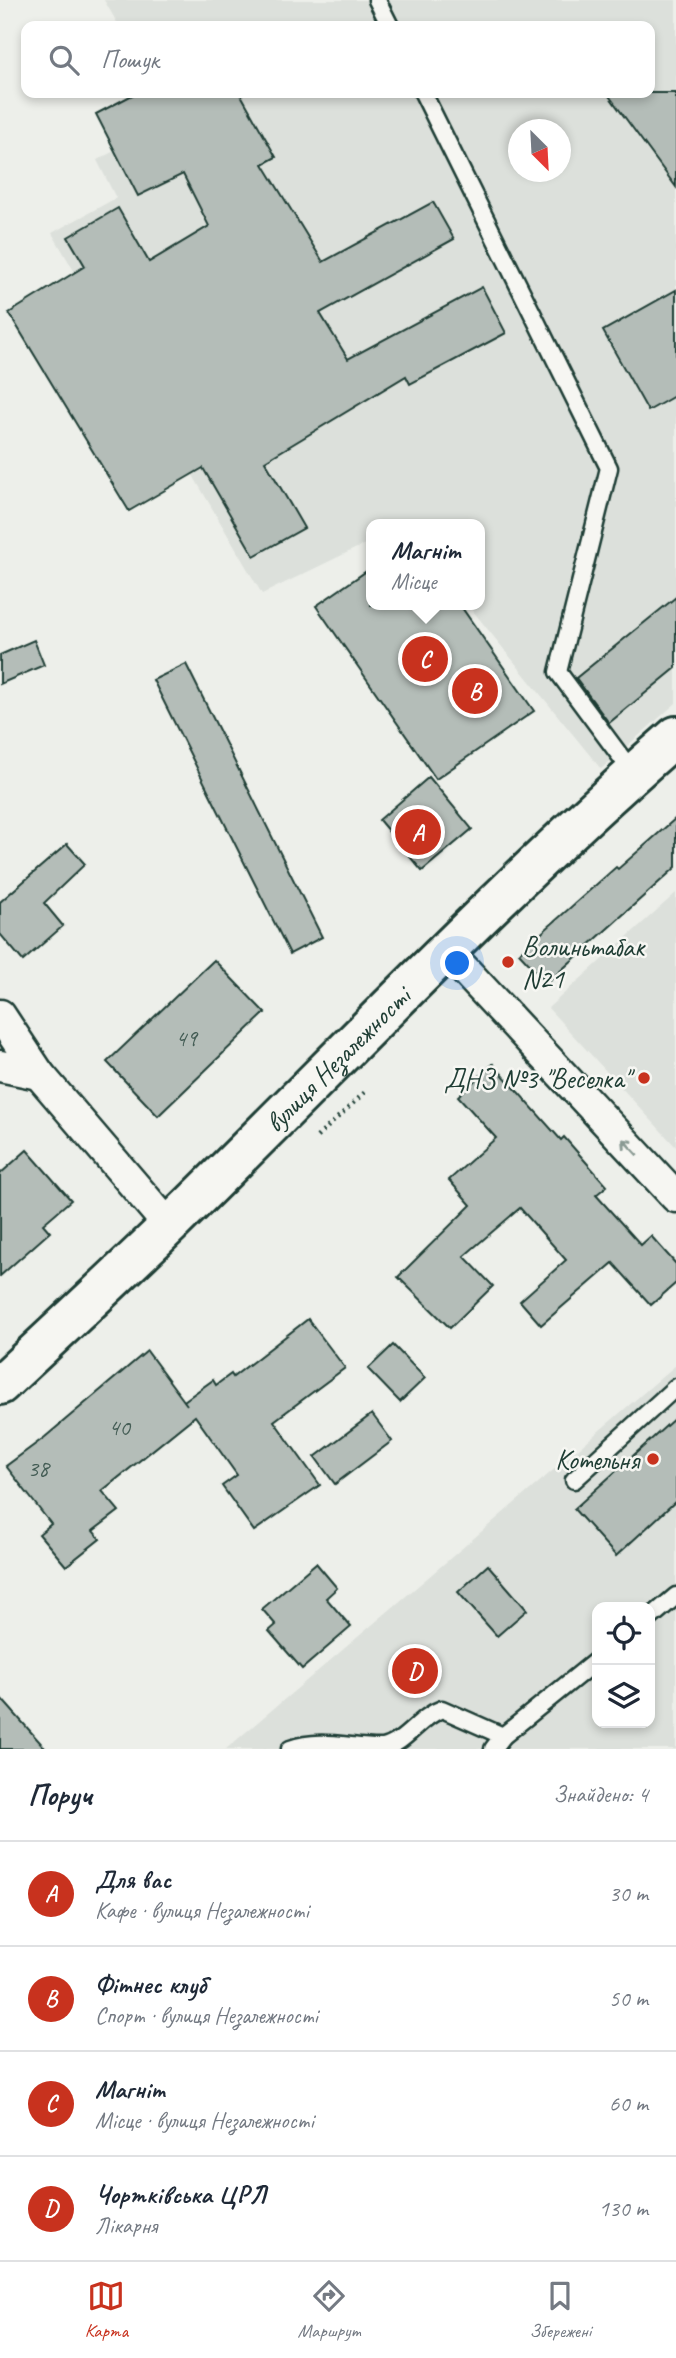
<!DOCTYPE html>
<html lang="uk">
<meta charset="utf-8">
<style>
body{margin:0;font-family:Caveat,sans-serif;background:#f2f2f3;color:#1f2937}
.controls{position:absolute;right:21px;bottom:21px;display:grid;overflow:hidden;border-radius:14px;box-shadow:0 4px 10px #0003}
.controls button{width:63px;height:63px;display:grid;place-items:center;padding:0;border:0;border-bottom:2px solid #e0e1e3;background:#fff;color:#1f2937;font:35px sans-serif}
.compass{position:absolute;left:508px;top:119px;width:63px;height:63px;border-radius:50%;background:#fff;box-shadow:0 4px 10px #0003;rotate:156deg}
.you{position:absolute;left:458px;top:964px;width:24px;height:24px;margin:-18px;border:5px solid #fff;border-radius:50%;background:#1a73e8;box-shadow:0 0 0 10px #1a73e833}
.badge{display:grid;place-items:center;width:46px;height:46px;border-radius:50%;background:#c8321e;color:#fff;font-size:23px;font-weight:700}
.pin{position:absolute;translate:-50% -50%;border:4px solid #fff;box-shadow:0 2px 7px #0006}
.popup{position:absolute;left:366px;top:519px;width:119px;height:91px;box-sizing:border-box;display:grid;place-content:center;border-radius:14px;background:#fff;filter:drop-shadow(0 2px 5px #0005);font-size:23px;white-space:nowrap;color:#747a83}
.popup b{font-size:26px;color:#1f2937}
.popup::after{content:'';position:absolute;left:50%;top:100%;margin-left:-14px;border:14px solid transparent;border-top-color:#fff}
.list{margin:0;padding:0;list-style:none}
h2{display:flex;justify-content:space-between;align-items:center;height:91px;margin:0;padding:0 28px;font-size:30px}
h2 small{font-size:23px;font-weight:400;color:#747a83}
.list li{display:grid;grid-template-columns:46px 1fr auto;gap:21px;align-items:center;box-sizing:border-box;height:105px;padding:0 28px;border-top:2px solid #e0e1e3}
.list b{display:block;font-size:26px;white-space:nowrap}
.list p{margin:0;font-size:23px;white-space:nowrap;color:#747a83}
.list em{font-size:23px;font-style:normal;color:#747a83}
.icon{flex:none;width:38px;height:38px;fill:none;stroke:currentColor;stroke-width:2;stroke-linecap:round;stroke-linejoin:round}
.map{position:relative;flex:none;width:676px;height:1749px;overflow:hidden}
.search{position:absolute;background:#fff;box-shadow:0 4px 10px #0003;left:21px;right:21px;top:21px;height:77px;display:flex;align-items:center;gap:18px;box-sizing:border-box;padding:0 24px;border-radius:14px;color:#747a83;font-size:26px}
.sheet{height:511px;background:#fff}
nav{display:flex;justify-content:space-around;align-items:center;box-sizing:border-box;height:98px;border-top:2px solid #e0e1e3;background:#fff;font-size:19px;color:#747a83}
nav a{display:grid;justify-items:center;gap:4px}
nav .on{color:#c8321e}
.map>svg:first-child{display:block}
.built{fill:#dce0db;fill-rule:evenodd}
.building{fill:#b4bdb8;stroke:#1f3d34;stroke-width:2}
.lines{fill:none;stroke-linecap:round;stroke-linejoin:round}
.service-casing{stroke:#1f3d34;stroke-width:21}
.minor-casing{stroke:#1f3d34;stroke-width:35}
.secondary-casing{stroke:#1f3d34;stroke-width:44}
.path{stroke:#1f3d34;stroke-width:4.5;stroke-dasharray:2 5;stroke-linecap:butt}
.service{stroke:#f6f6f2;stroke-width:16}
.minor{stroke:#f6f6f2;stroke-width:30}
.secondary{stroke:#f6f6f2;stroke-width:38}
.oneway{stroke:#8a9a93}
.poi-dot{fill:#c8321e;stroke:#f6f6f2;stroke-width:2.5}
.labels{text-anchor:middle;stroke-width:5;stroke-linejoin:round;paint-order:stroke}
.number-label{font-size:24px;fill:#445d55}
.poi-label{font-size:28px;fill:#1f3d34;stroke:#f6f6f2;text-anchor:end}
.street-label{font-size:28px;fill:#1f3d34;stroke:#f6f6f2}
</style>
<div class="map">
<svg width="676" height="1749" viewBox="0 0 676 1749">
<rect width="100%" height="100%" fill="#edefea"/>
<filter id="ink" filterUnits="userSpaceOnUse"><feTurbulence type="fractalNoise" baseFrequency=".0143" numOctaves="2"/><feDisplacementMap in="SourceGraphic" scale="14" xChannelSelector="R" yChannelSelector="G"/><feConvolveMatrix kernelMatrix="1 2 1 2 8 2 1 2 1" color-interpolation-filters="sRGB"/></filter>
<g filter="url(#ink)">
<g class="built">
<path d="M104,0H676V703L601,769L468,605H479V524H371V541L262,594L52,233L116,198L97,160L170,122L155,93H650V26H119ZM518,130H560V172H518Z"/>
<path d="M676,893V1147L548,1008Z"/>
<path d="M676,1365V1749H226L432,1574ZM597,1607H650V1723H597Z"/>
</g>
<g class="building">
<path d="M136,93H240L276,157L263,164L323,262L433,202L454,239L320,313L348,359L482,287L506,333L410,384L406,376L265,461L304,528L254,556L203,468L129,511L9,313L85,266L68,237L118,208L149,262L209,226L183,174L138,196L96,114Z"/>
<path d="M607,93H676V187Z"/>
<path d="M676,290V395L648,411L603,331Z"/>
<path d="M371,568V605H460L534,711L436,779L316,606Z"/>
<path d="M676,597V668L609,723L576,678Z"/>
<path d="M34,640L44,665L0,684V655Z"/>
<path d="M186,664L322,937L290,954L153,680Z"/>
<path d="M429,777L472,829L422,871L379,820Z"/>
<path d="M676,818V867L547,983L519,953L616,867L618,869Z"/>
<path d="M67,844L85,864L44,903L63,926L23,961L0,934V902Z"/>
<path d="M214,960L265,1013L158,1116L107,1062Z"/>
<path d="M493,1064L561,1140L564,1137L607,1186L596,1195L641,1245L651,1236L676,1264V1283L651,1305L613,1263L541,1325L520,1301L566,1260L520,1208L464,1256L493,1286L450,1328L398,1277L471,1205L449,1180L496,1138L458,1096Z"/>
<path d="M27,1150L71,1200L43,1224L50,1232L0,1276V1174Z"/>
<path d="M308,1319L345,1368L274,1421L320,1485L254,1531L222,1486L237,1475L195,1416L102,1491L119,1511L93,1531L100,1539L66,1566L39,1534L51,1524L6,1466L45,1437L147,1351L187,1405L184,1401L213,1380L216,1385L231,1374L233,1377Z"/>
<path d="M393,1345L425,1378L400,1402L368,1369Z"/>
<path d="M372,1414L392,1441L335,1484L315,1457Z"/>
<path d="M676,1417V1501L616,1556L574,1509Z"/>
<path d="M316,1563L337,1588L326,1598L351,1627L302,1669L269,1631L276,1625L262,1609Z"/>
<path d="M488,1565L527,1610L497,1636L458,1592Z"/>
<path d="M0,1697L46,1749H0Z"/>
</g>
<g class="lines">
<g class="service-casing">
<g id="service">
<path d="M377,0L390,26"/>
<path d="M423,93L609,468L558,672L633,773"/>
<path d="M574,1480L676,1387"/>
<path d="M650,1618L676,1596"/>
<path d="M290,1749C323,1737 352,1749 383,1748C406,1743 419,1717 442,1709L503,1736"/>
<path d="M493,1749L503,1736L597,1660"/>
</g>
</g>
<g class="minor-casing">
<g id="minor">
<path d="M446,950L676,1197"/>
<path d="M0,1015L39,1074L169,1226"/>
<path d="M0,1066L39,1074"/>
</g>
</g>
<g class="secondary-casing">
<g id="secondary">
<path id="s1" d="M0,1385C57,1332 114,1279 170,1225C338,1061 499,890 676,736"/>
</g>
</g>
<path class="path" d="M317,1137L365,1092"/>
<use href="#service" class="service"/>
<use href="#minor" class="minor"/>
<use href="#secondary" class="secondary"/>
</g>
<defs><path id="oneway-shaft" d="M-6 0H5M1.5-3L5.5 0L1.5 3" fill="none" stroke-width="1.6" stroke-linecap="round" stroke-linejoin="round" transform="scale(1.75)"/></defs>
<use class="oneway" href="#oneway-shaft" transform="translate(630 1147) rotate(-133)"/>
</g>
<g class="poi-dot">
<circle cx="508" cy="962" r="7"/>
<circle cx="644" cy="1078" r="7"/>
<circle cx="653" cy="1459" r="7"/>
</g>
<g class="labels">
<g class="number-label">
<text x="186" y="1046">49</text>
<text x="119" y="1435">40</text>
<text x="38" y="1476">38</text>
</g>
<g class="poi-label">
<text x="522" y="956" text-anchor="start">Волиньтабак<tspan x="522" dy="32">N21</tspan></text>
<text x="630" y="1088">ДНЗ №3 "Веселка"</text>
<text x="639" y="1469">Котельня</text>
</g>
<g class="street-label">
<text dy="10" stroke="none"><textPath href="#s1" startOffset="469">вулиця Незалежності</textPath></text>
</g>
</g>
</svg>
<div class="controls">
<button><svg class="icon" aria-label="locate" viewBox="0 0 24 24"><circle cx="12" cy="12" r="6"/><path d="M12 2v4M12 18v4M2 12h4M18 12h4"/></svg></button>
<button><svg class="icon" aria-label="layers" viewBox="0 0 24 24"><path d="M12 4l9 5-9 5-9-5zM3 14l9 5 9-5"/></svg></button>
</div>
<svg class="compass" viewBox="-18 -18 36 36"><path d="M0-13l5 13h-10z" fill="#e53935"/><path d="M0 13l5-13h-10z" fill="#747a83"/></svg>
<div class="you"></div>
<div class="pin badge" style="left:418px;top:832px">A</div>
<div class="pin badge" style="left:475px;top:691px">B</div>
<div class="pin badge" style="left:425px;top:659px">C</div>
<div class="popup"><b>Магніт</b>Місце</div>
<div class="pin badge" style="left:415px;top:1671px">D</div>
<div class="search"><svg class="icon" aria-label="search" viewBox="0 0 24 24"><circle cx="10" cy="10" r="6"/><path d="M15 15l6 6"/></svg>Пошук</div>
</div>
<section class="sheet">
<h2>Поруч<small>Знайдено: 4</small></h2>
<ul class="list">
<li><span class="badge">A</span><div><b>Для вас</b><p>Кафе · вулиця Незалежності</p></div><em>30 m</em></li>
<li><span class="badge">B</span><div><b>Фітнес клуб</b><p>Спорт · вулиця Незалежності</p></div><em>50 m</em></li>
<li><span class="badge">C</span><div><b>Магніт</b><p>Місце · вулиця Незалежності</p></div><em>60 m</em></li>
<li><span class="badge">D</span><div><b>Чортківська ЦРЛ</b><p>Лікарня</p></div><em>130 m</em></li>
</ul>
</section>
<nav>
<a class="on"><svg class="icon" aria-label="map" viewBox="0 0 24 24"><path d="M3 6l6-2 6 2 6-2v14l-6 2-6-2-6 2zM9 4v14M15 6v14"/></svg>Карта</a>
<a><svg class="icon" aria-label="directions" viewBox="0 0 24 24"><path d="M12 3l9 9-9 9-9-9zM9 14v-3h6M13 9l2 2-2 2"/></svg>Маршрут</a>
<a><svg class="icon" aria-label="saved" viewBox="0 0 24 24"><path d="M7 4h10v16l-5-4-5 4z"/></svg>Збережені</a>
</nav>
